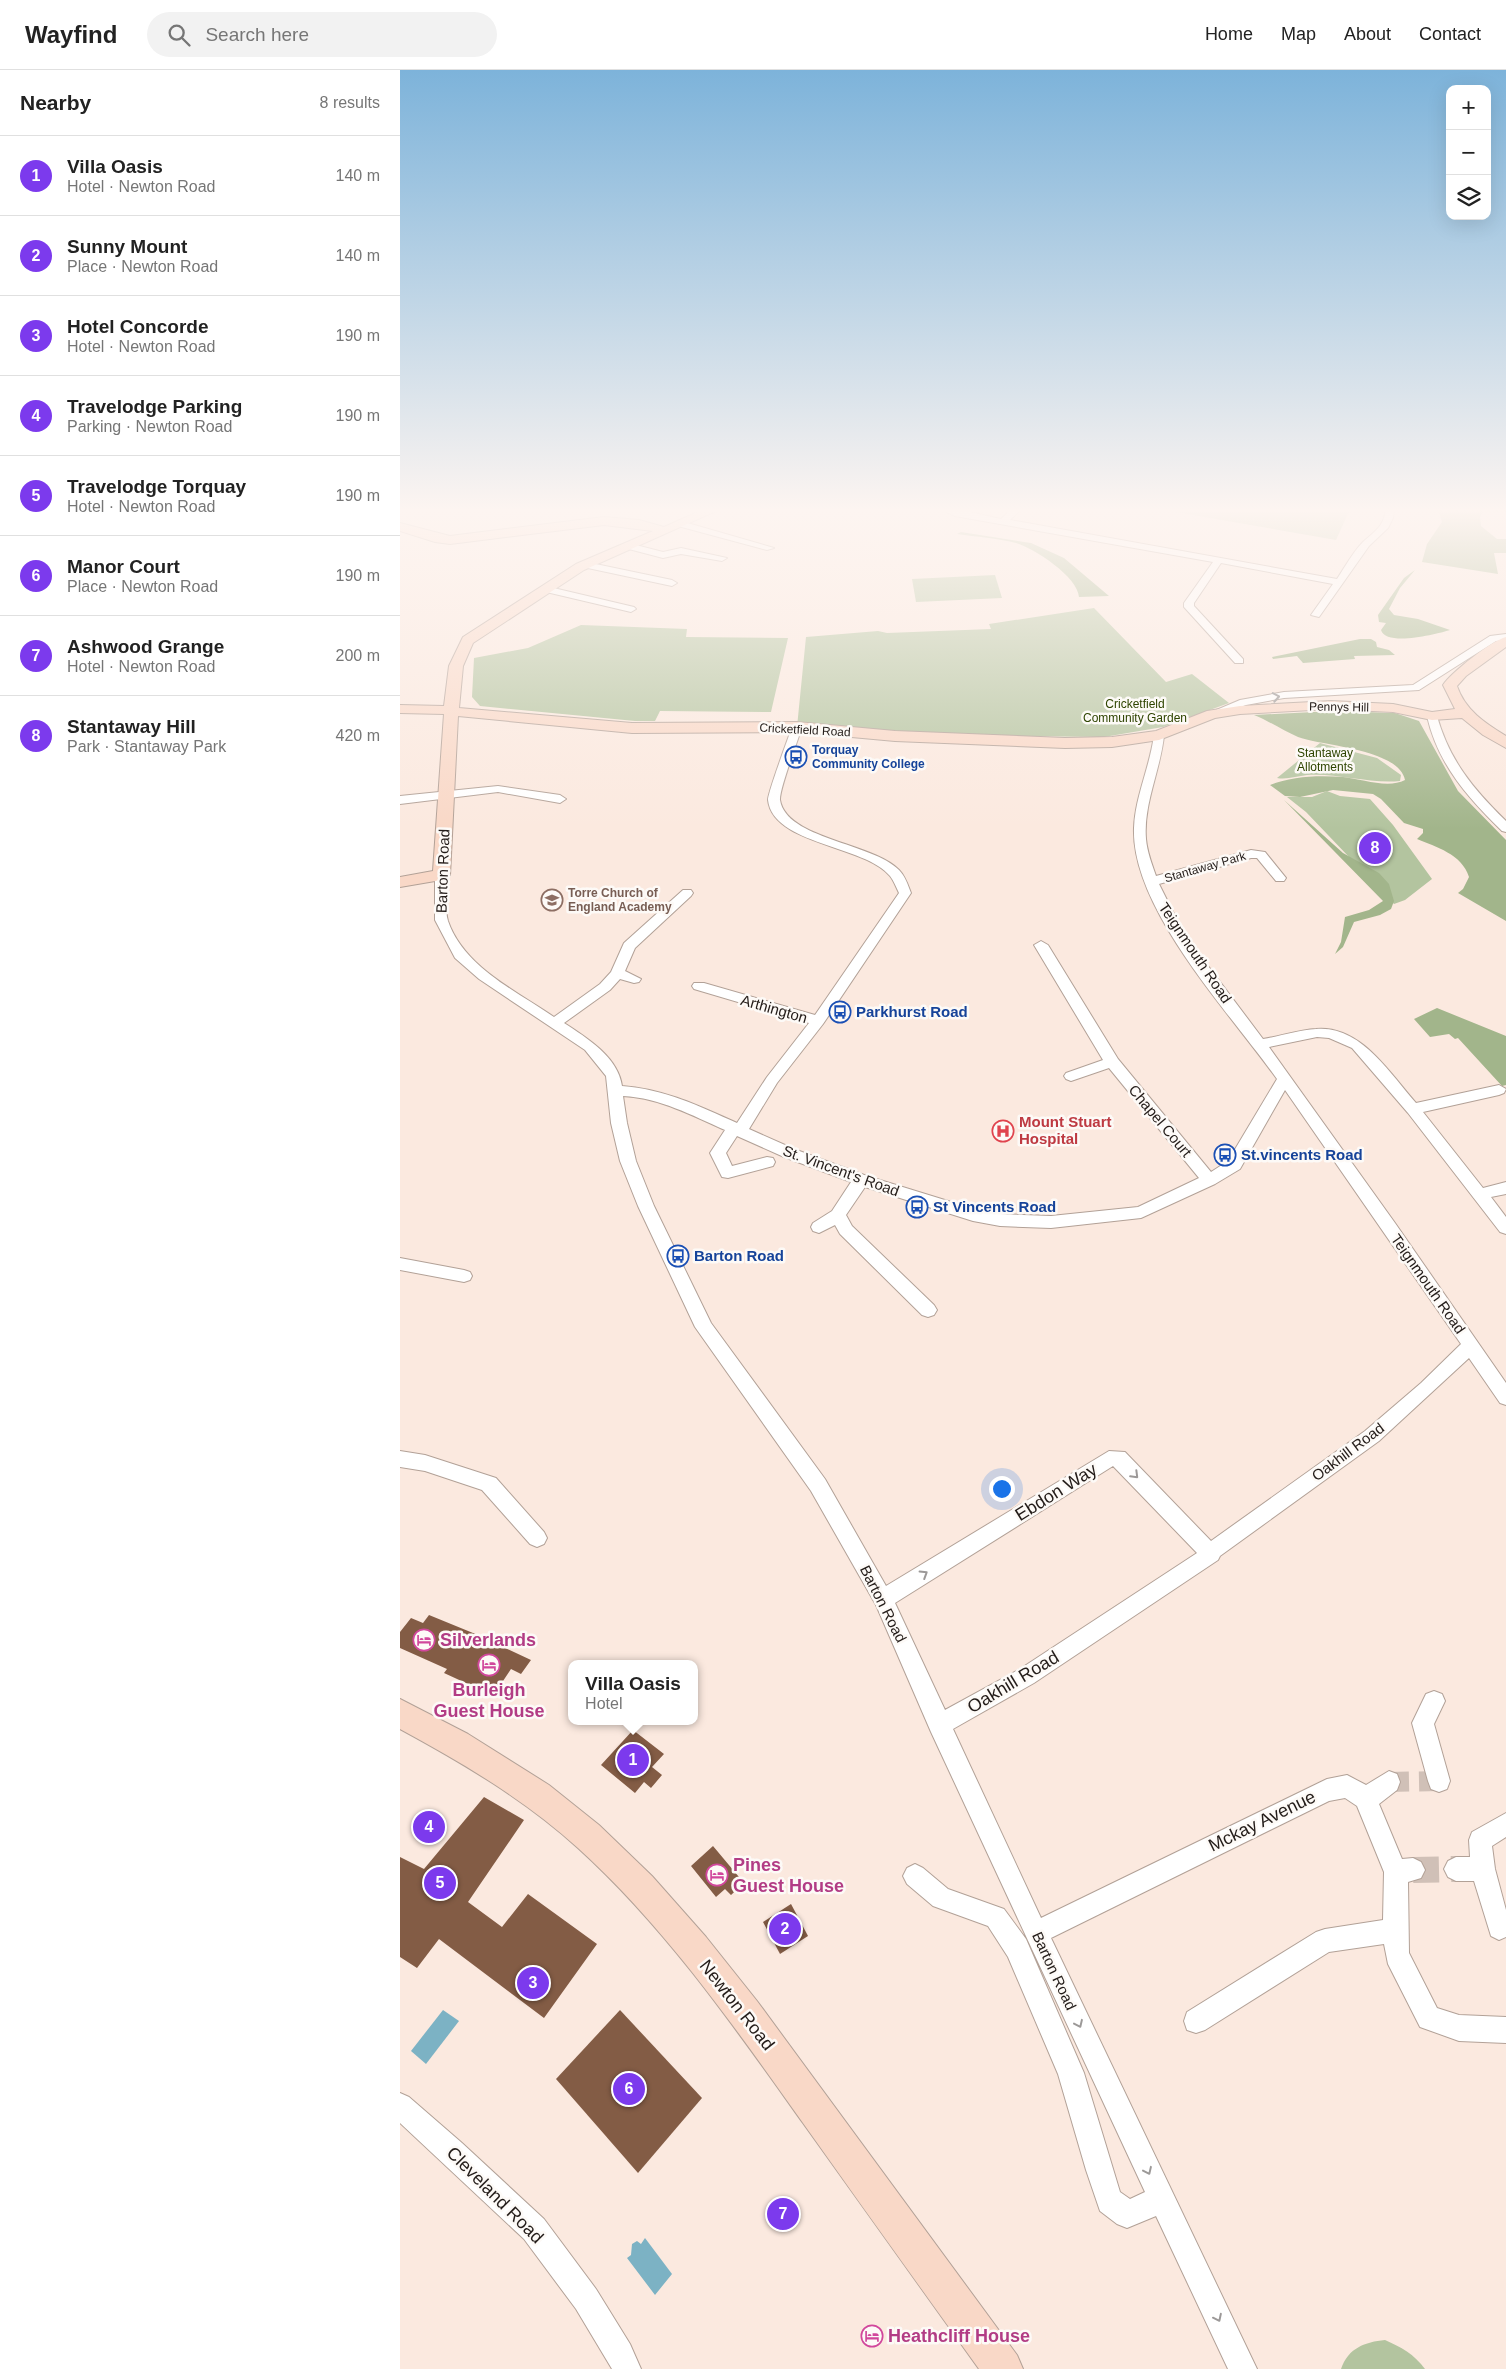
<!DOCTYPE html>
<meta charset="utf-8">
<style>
body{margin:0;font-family:Arial,sans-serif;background:#f2f2f2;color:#222}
.controls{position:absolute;right:15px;top:15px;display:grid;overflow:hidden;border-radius:10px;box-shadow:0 5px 20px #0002}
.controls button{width:45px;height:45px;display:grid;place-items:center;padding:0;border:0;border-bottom:1px solid #e0e0e0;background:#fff;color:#222;font:25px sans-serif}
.you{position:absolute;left:601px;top:1418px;width:18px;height:18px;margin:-12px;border:4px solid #fff;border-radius:50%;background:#1a73e8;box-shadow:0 0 0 8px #1a73e833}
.badge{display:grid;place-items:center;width:32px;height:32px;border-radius:50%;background:#7c3aed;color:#fff;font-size:16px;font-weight:700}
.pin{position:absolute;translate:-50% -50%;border:2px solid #fff;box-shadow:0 1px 5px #0006}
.popup{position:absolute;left:168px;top:1590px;width:130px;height:65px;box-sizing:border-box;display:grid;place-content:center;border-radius:10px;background:#fff;filter:drop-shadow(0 1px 4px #0005);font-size:16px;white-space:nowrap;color:#767676}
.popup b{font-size:19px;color:#222}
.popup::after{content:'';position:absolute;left:50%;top:100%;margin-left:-10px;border:10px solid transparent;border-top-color:#fff}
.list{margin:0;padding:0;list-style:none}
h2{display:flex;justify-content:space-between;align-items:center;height:65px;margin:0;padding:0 20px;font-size:21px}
h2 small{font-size:16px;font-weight:400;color:#767676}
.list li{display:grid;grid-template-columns:32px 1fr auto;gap:15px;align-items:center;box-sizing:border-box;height:80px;padding:0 20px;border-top:1px solid #e0e0e0}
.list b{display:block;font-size:19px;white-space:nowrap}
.list p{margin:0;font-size:16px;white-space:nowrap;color:#767676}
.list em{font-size:16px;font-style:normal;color:#767676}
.icon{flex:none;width:28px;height:28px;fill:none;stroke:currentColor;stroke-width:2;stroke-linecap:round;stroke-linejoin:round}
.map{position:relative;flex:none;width:1106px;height:2299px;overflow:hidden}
header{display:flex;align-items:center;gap:30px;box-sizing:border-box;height:70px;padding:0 25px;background:#fff;border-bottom:1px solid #e0e0e0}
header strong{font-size:24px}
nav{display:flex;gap:28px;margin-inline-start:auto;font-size:18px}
.search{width:350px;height:45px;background:#f2f2f2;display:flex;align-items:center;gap:12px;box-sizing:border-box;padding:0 18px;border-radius:28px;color:#767676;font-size:19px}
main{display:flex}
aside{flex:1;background:#fff}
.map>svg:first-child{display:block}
.green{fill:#b3c49f}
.forest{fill:#a2b58b}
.water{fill:#7cb2c4}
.building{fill:#835c45}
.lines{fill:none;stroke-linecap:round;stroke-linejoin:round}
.street-tunnel-far1{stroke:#d0c0b7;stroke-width:20;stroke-dasharray:20 10;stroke-linecap:butt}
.street-tunnel{stroke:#d0c0b7;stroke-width:26;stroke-dasharray:26 12;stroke-linecap:butt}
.street-casing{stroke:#b2a197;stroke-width:2}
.secondary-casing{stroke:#b2a197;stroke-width:2}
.street{fill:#fff;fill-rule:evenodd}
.secondary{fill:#f9d8c7;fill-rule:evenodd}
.oneway{stroke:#9c9998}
.labels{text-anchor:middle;stroke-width:5;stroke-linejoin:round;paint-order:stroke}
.far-park-label{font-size:12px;fill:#2e4401;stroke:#fdfaf7}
.far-street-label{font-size:12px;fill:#231c19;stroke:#fdfaf7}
.far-transit-label{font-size:12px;font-weight:bold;fill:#164399;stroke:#fdfaf7;text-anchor:start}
.far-education-label{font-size:12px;font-weight:bold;fill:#785e54;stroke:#fdfaf7;text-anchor:start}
.street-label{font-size:15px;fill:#231c19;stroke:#fdfaf7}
.transit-label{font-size:15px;font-weight:bold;fill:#164399;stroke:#fdfaf7;text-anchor:start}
.health-label{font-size:15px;font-weight:bold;fill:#be3a42;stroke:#fdfaf7;text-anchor:start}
.near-street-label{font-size:18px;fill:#231c19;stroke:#fdfaf7}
.near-hotel-label{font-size:18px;font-weight:bold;fill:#b23c85;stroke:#fdfaf7;text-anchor:start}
</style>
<header>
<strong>Wayfind</strong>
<div class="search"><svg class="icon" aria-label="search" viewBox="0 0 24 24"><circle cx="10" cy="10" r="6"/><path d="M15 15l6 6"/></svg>Search here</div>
<nav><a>Home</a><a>Map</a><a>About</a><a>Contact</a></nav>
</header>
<main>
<aside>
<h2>Nearby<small>8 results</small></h2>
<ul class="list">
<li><span class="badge">1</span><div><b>Villa Oasis</b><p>Hotel · Newton Road</p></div><em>140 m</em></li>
<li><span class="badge">2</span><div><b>Sunny Mount</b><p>Place · Newton Road</p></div><em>140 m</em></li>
<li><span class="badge">3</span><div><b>Hotel Concorde</b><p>Hotel · Newton Road</p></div><em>190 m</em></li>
<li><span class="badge">4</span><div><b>Travelodge Parking</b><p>Parking · Newton Road</p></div><em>190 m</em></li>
<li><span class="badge">5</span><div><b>Travelodge Torquay</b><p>Hotel · Newton Road</p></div><em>190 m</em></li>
<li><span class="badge">6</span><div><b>Manor Court</b><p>Place · Newton Road</p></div><em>190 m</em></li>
<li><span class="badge">7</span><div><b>Ashwood Grange</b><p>Hotel · Newton Road</p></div><em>200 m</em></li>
<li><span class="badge">8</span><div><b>Stantaway Hill</b><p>Park · Stantaway Park</p></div><em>420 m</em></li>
</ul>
</aside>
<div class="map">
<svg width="1106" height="2299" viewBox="0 0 1106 2299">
<rect width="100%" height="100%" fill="#fbe9df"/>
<g class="green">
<path d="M747,437H951L936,470Z"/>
<path d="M595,505L602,528L516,532L512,509Z"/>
<path d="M694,538L766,612L792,604L829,633L763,657L704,667L516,665L397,657L406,567L478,561L487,563L591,559L589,554Z"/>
<path d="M181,555L287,559L286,567L388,568L371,642L260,641L255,651H235L80,636L72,627L74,588L128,578Z"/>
<path d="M920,673L977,688L1001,705L1000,711C970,714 938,703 907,705C897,706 887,710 877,708Z"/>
<path d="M927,721L940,726L970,729L993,755L1032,809L1005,830L994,834L906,742L887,727H912Z"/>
<path d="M985,2270C1001,2277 1014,2284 1025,2299H941C948,2278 965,2272 985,2270Z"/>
</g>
<g class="forest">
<path d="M1033,437L1106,438V442H1083L1080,447L1081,456L1097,469H1106V483H1094L1098,504L1022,492L1027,474L1042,452L1039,442Z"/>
<path d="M561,462L631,473L664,488L709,526L679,527C678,507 634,478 616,473C597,468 577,467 557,464Z"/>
<path d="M1015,500L1000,518L989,539L994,545L1018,549L1050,560C1037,564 986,577 981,560L986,553L979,552L978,545L1004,508Z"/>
<path d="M960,569H971L976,572L977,577L989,580L995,585L954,586L955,589L903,593L897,586L873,589L872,587Z"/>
<path d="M933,641L995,643L1019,651L1058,721L1106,770V851L1058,823L1063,819L1069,807C1062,784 1036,777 1017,769L1023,763V759L1004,753L981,729L973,724L933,720L900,727L885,726L870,715C892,706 919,705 943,707C962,709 988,719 1005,710C999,679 922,676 898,667C884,661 867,650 854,645Z"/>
<path d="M884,730L943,783L979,803L989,814L994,831L991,839L980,845L954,852L943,877L935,884L941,872L945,847L969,840L983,831Z"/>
<path d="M1037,938L1106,966V1015L1102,1016L1058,968L1055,969L1049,964L1030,967L1014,949Z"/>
</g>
<g class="water">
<path d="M43,1940L59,1951L26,1994L11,1981Z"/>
<path d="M245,2168L272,2204L255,2225L227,2188L231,2185L232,2174L237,2171L241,2174Z"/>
</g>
<g class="building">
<path d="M29,1545L73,1563L131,1590L121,1604L111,1599L95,1623L83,1617L81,1620L44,1603L47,1599L0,1578V1562L11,1548L23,1553Z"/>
<path d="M233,1660L264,1684L252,1697L262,1705L251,1718L244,1712L235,1723L201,1695Z"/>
<path d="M84,1727L124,1750L68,1832L102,1857L128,1824L197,1874L144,1948L39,1869L17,1898L0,1887V1787L24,1799Z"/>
<path d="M313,1776L344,1813L331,1825L325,1819L316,1827L291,1796Z"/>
<path d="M391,1834L408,1866L380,1884L363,1852Z"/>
<path d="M220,1940L302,2028L238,2103L156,2009Z"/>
</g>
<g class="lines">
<path class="street-tunnel-far1" d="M989,1712L1039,1711"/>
<path class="street-tunnel" d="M1013,1800L1056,1799"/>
<g class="street-casing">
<g id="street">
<path d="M536,437C556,437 581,445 601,449L614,437H623L610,450L937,509C945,497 953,482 963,472C975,461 985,456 986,437H994L993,448L988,458L969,476L919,547L911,545L933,514L821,493L794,533V536L843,589V593H835L784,537V533L813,492L555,446Z"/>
<path d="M278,452H284L374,478L367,480L278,456Z"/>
<path d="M228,473L263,482L281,478L327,488L322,491L281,484L263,488L225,478V474Z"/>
<path d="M186,492L272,510L277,513L272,516L183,497V493Z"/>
<path d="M145,516L234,537L236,539L231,542L142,521L140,519Z"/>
<path d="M1106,564V570L1096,571L1019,620L884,628L846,635L812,647L807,644L840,630L884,622L1013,615L1090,566Z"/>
<path d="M1032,643L1037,646C1049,690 1074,720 1106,751V762L1102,761C1067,727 1038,694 1027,646Z"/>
<path d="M397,654L402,657C398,670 379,720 380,730C386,769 473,773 499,800C505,806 508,815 511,823L423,954L377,1013L349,1059L394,1079L467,1106L574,1139L600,1144L651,1146L738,1137L799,1108L709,998L671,1011L666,1009L664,1006L666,1003L703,990L634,875L641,871L648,875L718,989L811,1102L828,1091L877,1009C831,944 731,839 734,758C735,727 750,697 754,665L759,662L764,665C761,699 743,734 746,769C747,782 752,794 756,806L851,780L865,782L886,808L884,811H876L857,788H851L759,814L784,864L863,969C881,966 899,960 916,959C961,955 990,1004 1016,1033L1099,1015L1106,1019L1104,1023L1099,1025L1023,1042L1083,1118L1106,1112V1124L1091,1127L1106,1147V1164L1100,1162L1008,1043L952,978L929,968L917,967L869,977L995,1153L1106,1313V1335L1100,1333L1069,1288L979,1371L820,1486L818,1490L634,1613L553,1659L641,1848L927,1709L947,1705L966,1715L989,1701L997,1704L1000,1712L997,1720L979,1734L1002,1789L1013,1788L1021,1792L1025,1800L1021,1808L1008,1812L1009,1883L1037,1938L1059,1945L1106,1947V1973L1059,1971L1020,1957L988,1894L984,1874L929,1882L805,1960L796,1963L787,1960L784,1951L787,1942L916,1862L925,1859L983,1850L984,1802L957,1736L945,1728L929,1731L651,1868L857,2299H828L756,2146L727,2158L717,2154L700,2141L686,2100L658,2004L608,1887L588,1856L533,1836L507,1814L503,1806L507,1798L515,1794L523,1798L548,1819L604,1839L626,1869L684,2003L720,2122L730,2129L745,2122L531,1662L476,1535L411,1421L295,1257L238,1136L220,1091L211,1053L206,1006L185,980L79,909L55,888L35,850V805L41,801L47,805C47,818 44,838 48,851C64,897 116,921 154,947L200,914L211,902L224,873L283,820H291L293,823L291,826L235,878L225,901L241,909L239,912L234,913L220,909L210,920L164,953C187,968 218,987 222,1016C264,1019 299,1036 337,1053L367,1007L409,953L294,919L292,916L294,913H304L415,945L499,823C496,817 494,811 490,806C465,775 373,775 368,730C368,722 388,669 392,657ZM885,1020L1061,1274L1021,1313L965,1361L811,1471L725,1382L709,1381L486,1516L425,1409L311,1253L254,1136L236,1091L227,1053L223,1026C260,1028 291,1045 325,1060L310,1083L322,1107L328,1108L373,1096L375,1092L373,1088L367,1087L332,1096L326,1083L337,1066L384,1087L451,1112L432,1141L413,1153L411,1157L413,1161L419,1163L435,1155L440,1164L522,1245L528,1247L534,1245L537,1240L534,1235L452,1156L446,1145L465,1117L573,1151L600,1156L651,1158L741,1148L815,1114L840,1099ZM713,1396L797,1483L620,1599L545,1640L495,1533Z"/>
<path d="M98,716L160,725L166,729L160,733L98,722L0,734V726Z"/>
<path d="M0,1188L64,1200L70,1202L72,1206L70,1210L64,1212L0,1200Z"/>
<path d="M0,1381L25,1385L96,1408L144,1462L147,1468L144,1474L137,1477L130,1474L82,1420L25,1401L0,1397Z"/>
<path d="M1034,1621L1042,1624L1045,1631L1034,1654L1050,1711L1047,1719L1039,1722L1031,1719L1028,1711L1012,1653L1026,1624Z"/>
<path d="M1106,1743V1767L1092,1776L1095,1799L1106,1840V1867L1099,1870L1091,1866L1074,1811H1056L1048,1807L1044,1799L1048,1791L1056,1787H1070L1069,1770L1072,1762Z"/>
<path d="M0,2023L9,2027L62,2073L144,2149L196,2219L230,2274L241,2299H212L176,2239L124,2169L0,2053Z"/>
</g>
</g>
<g class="secondary-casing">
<g id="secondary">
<path d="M309,437H325L184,500L73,573L63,596L59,638L232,653L397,652L495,661L665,668L712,667L756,661L807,641L840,636L931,631L993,634L1032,642L1055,639L1043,615C1052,602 1091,571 1106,567V577L1066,606L1057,616C1065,640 1085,653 1106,666V678L1083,665L1062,648L1032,650L993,642L931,639L840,644L815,648L759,670L712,677L665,678L495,671L397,662L232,663L58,646L50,805L47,809L41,810L0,817V807L33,801L44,644L0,643V635L44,636L49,596L63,567L176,494L253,461L204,455L50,474L35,472L0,461V453L50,466L204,447L239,450L264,457Z"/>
<path d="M0,1629L68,1664L149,1715L199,1755L252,1806L306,1867L357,1931L617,2285L623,2299H579C520,2217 461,2135 403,2053C334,1956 266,1858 178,1778C125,1730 63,1693 0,1659Z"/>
</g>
</g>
<use href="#street" class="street"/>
<use href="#secondary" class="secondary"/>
</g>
<defs><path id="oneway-chevron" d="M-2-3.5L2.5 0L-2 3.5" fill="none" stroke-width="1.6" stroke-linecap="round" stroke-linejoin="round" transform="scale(1.25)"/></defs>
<g class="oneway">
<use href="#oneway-chevron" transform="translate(876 627) rotate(-10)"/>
<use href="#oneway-chevron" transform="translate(735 1405) rotate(45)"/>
<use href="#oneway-chevron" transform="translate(524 1504) rotate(-32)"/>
<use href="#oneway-chevron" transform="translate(679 1954) rotate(65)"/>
<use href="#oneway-chevron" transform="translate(748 2101) rotate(65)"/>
<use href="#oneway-chevron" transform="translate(818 2248) rotate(64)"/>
</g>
<linearGradient id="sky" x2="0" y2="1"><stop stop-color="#7db3da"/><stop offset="0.58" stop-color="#fdf5f1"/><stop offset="1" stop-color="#fdf5f1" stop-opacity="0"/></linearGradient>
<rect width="1106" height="759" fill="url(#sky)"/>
<defs>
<g id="bus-ring" transform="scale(1.125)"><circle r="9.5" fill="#fdfaf7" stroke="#1a4fb4" stroke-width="1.5"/><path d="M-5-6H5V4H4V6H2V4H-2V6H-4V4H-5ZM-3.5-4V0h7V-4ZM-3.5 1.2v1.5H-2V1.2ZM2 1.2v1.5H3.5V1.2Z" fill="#1a4fb4"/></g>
<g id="school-ring" transform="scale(1.125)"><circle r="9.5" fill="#fdfaf7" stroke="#8d6e63" stroke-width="1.5"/><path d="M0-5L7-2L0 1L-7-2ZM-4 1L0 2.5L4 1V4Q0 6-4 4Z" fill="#8d6e63"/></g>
<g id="hospital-ring" transform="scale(1.125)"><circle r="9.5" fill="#fdfaf7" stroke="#e0444e" stroke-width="1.5"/><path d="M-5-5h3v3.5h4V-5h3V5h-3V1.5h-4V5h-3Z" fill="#e0444e"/></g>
<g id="hotel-ring" transform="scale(1.125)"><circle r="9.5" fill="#fdfaf7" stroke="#d1479c" stroke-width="1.5"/><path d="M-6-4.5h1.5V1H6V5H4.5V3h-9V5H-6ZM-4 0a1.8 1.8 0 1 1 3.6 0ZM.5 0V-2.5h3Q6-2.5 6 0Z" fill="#d1479c"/></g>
</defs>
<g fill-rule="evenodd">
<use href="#bus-ring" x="396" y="687"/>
<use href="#school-ring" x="152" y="830"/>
<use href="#bus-ring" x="440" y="942"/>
<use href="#hospital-ring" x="603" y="1061"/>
<use href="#bus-ring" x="825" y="1085"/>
<use href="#bus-ring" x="517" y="1137"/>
<use href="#bus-ring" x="278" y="1186"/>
<use href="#hotel-ring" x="24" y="1570"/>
<use href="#hotel-ring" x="89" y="1595"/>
<use href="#hotel-ring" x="317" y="1805"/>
<use href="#hotel-ring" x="472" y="2266"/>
</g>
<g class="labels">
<g class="far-park-label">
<text x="735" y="638">Cricketfield<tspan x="735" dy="14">Community Garden</tspan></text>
<text x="925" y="687">Stantaway<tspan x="925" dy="14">Allotments</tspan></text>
</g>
<g class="far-street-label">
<text transform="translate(939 637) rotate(1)" y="4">Pennys Hill</text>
<text transform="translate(405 660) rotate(3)" y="4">Cricketfield Road</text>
<text transform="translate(805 797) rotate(-16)" y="4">Stantaway Park</text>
</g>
<g class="far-transit-label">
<text x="412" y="684">Torquay<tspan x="412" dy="14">Community College</tspan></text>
</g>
<g class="far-education-label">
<text x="168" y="827">Torre Church of<tspan x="168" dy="14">England Academy</tspan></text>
</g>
<g class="street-label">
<text transform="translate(43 801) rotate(-88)" y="5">Barton Road</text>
<text transform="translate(795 883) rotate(56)" y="5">Teignmouth Road</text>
<text transform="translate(374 939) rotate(16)" y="5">Arthington</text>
<text transform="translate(760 1051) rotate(50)" y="5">Chapel Court</text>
<text transform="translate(441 1101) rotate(20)" y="5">St. Vincent's Road</text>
<text transform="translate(1028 1214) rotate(55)" y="5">Teignmouth Road</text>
<text transform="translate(948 1382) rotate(-37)" y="5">Oakhill Road</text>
<text transform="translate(483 1534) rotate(63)" y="5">Barton Road</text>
<text transform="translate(654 1901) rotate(65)" y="5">Barton Road</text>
</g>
<g class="transit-label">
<text x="456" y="947">Parkhurst Road</text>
<text x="841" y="1090">St.vincents Road</text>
<text x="533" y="1142">St Vincents Road</text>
<text x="294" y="1191">Barton Road</text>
</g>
<g class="health-label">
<text x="619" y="1057">Mount Stuart<tspan x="619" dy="17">Hospital</tspan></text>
</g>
<g class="near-street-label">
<text transform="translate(656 1422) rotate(-32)" y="6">Ebdon Way</text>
<text transform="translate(613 1612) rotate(-31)" y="6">Oakhill Road</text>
<text transform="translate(862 1751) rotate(-26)" y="6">Mckay Avenue</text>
<text transform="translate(337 1935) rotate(52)" y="6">Newton Road</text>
<text transform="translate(95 2125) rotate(45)" y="6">Cleveland Road</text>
</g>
<g class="near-hotel-label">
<text x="40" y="1576">Silverlands</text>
<text x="89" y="1626" text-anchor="middle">Burleigh<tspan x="89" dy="21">Guest House</tspan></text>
<text x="333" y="1801">Pines<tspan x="333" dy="21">Guest House</tspan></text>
<text x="488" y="2272">Heathcliff House</text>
</g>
</g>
</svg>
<div class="controls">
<button>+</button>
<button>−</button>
<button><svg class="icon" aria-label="layers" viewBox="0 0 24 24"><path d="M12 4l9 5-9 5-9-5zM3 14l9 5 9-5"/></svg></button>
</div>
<div class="you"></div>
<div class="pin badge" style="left:233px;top:1690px">1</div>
<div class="popup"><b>Villa Oasis</b>Hotel</div>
<div class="pin badge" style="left:385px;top:1859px">2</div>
<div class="pin badge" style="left:133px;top:1913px">3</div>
<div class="pin badge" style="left:29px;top:1757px">4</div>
<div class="pin badge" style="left:40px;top:1813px">5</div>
<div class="pin badge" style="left:229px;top:2019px">6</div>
<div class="pin badge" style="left:383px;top:2144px">7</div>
<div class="pin badge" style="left:975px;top:778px">8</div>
</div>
</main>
